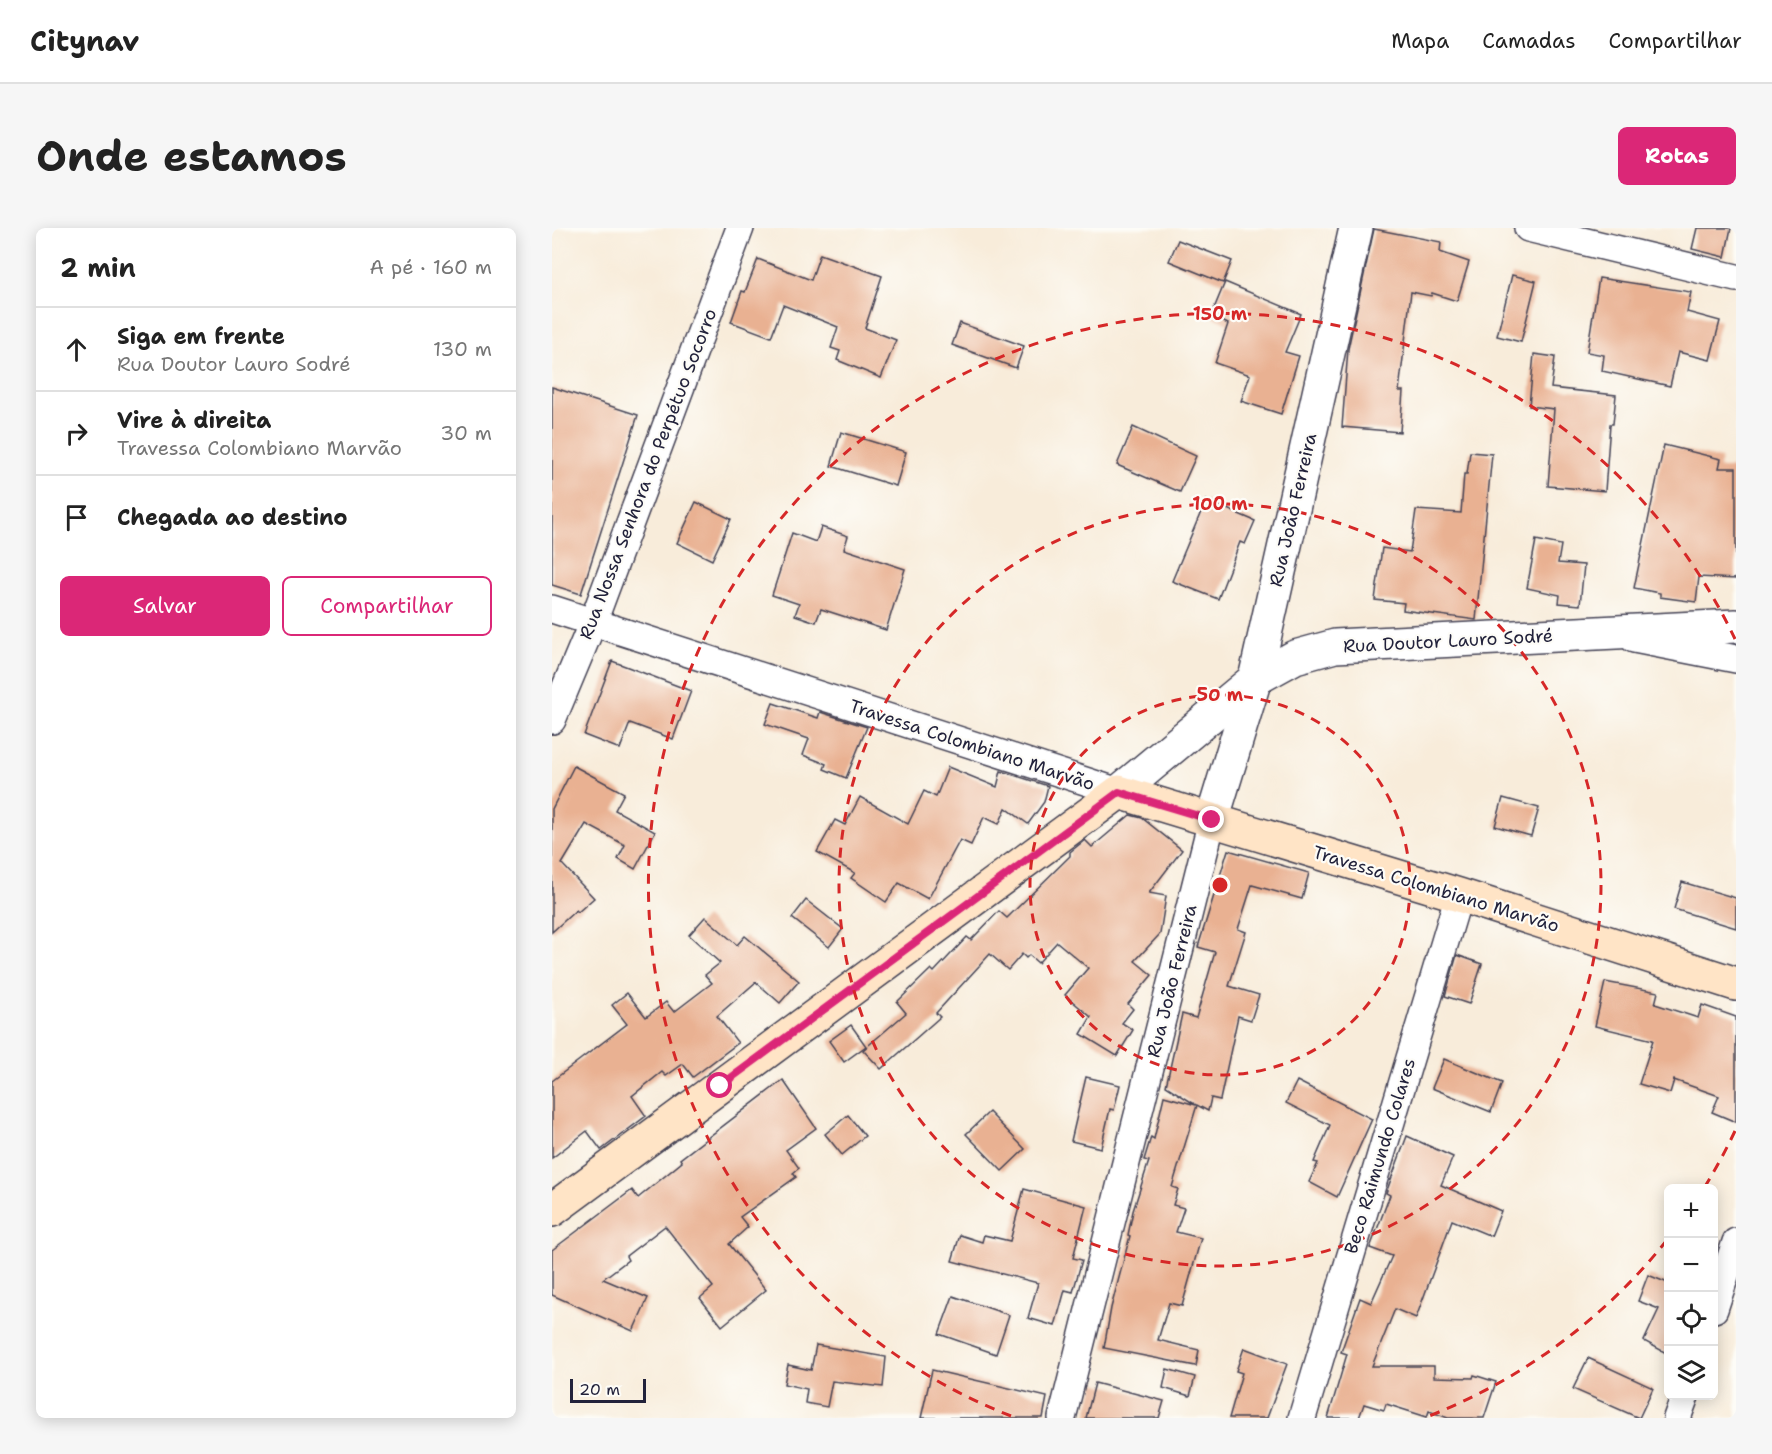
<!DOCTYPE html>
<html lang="pt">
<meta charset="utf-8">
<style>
body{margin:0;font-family:"Shantell Sans",sans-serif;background:#f6f6f6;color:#222}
.controls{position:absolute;right:18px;bottom:18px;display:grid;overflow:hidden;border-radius:9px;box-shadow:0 3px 15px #0003}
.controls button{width:54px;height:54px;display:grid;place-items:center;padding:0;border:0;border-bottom:2px solid #e0e0e0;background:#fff;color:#222;font:30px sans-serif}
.scale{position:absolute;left:18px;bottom:15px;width:76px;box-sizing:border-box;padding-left:6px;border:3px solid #22223b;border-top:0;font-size:16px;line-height:21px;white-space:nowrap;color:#22223b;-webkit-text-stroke:4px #fdfcf7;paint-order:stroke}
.stop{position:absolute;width:18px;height:18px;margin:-14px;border:4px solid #db2777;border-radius:50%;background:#fff}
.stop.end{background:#db2777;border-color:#fff;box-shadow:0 2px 6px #0008}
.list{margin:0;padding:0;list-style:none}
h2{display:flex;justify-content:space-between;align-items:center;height:78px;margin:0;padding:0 24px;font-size:26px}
h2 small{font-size:20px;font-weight:400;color:#767676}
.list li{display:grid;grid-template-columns:39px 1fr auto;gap:18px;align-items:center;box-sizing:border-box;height:84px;padding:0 24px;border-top:2px solid #e0e0e0}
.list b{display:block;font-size:22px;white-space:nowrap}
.list p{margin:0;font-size:20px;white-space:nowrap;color:#767676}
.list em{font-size:20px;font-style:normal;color:#767676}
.actions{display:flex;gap:12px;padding:18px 24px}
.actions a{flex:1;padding:14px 0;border:2px solid #db2777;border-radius:9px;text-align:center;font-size:21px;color:#db2777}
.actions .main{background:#db2777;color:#fff}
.icon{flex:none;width:33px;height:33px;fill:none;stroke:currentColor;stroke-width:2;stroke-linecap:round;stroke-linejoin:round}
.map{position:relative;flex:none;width:1184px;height:1190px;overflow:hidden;border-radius:9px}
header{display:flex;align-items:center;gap:36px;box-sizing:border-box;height:84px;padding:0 30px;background:#fff;border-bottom:2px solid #e0e0e0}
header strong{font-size:28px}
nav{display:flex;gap:33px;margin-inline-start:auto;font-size:21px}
.intro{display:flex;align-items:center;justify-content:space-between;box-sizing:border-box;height:144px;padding:0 36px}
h1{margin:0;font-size:42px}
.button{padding:15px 27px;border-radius:9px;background:#db2777;color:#fff;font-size:21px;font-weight:700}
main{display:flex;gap:36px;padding:0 36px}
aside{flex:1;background:#fff;border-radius:9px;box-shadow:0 3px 15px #0003}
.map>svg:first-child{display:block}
.building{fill:#e9b192}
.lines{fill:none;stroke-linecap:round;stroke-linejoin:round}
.minor-casing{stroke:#424053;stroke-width:30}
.tertiary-casing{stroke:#424053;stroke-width:36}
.secondary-casing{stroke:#424053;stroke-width:36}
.minor{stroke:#fff;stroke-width:27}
.tertiary{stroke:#fff;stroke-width:33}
.secondary{stroke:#ffe4c6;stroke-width:33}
.route{stroke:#db2777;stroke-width:8}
.ring{fill:none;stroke:#d62828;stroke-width:3;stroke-dasharray:10 8}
.labels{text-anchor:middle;stroke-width:4.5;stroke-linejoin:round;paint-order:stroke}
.street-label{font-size:18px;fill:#22223b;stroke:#fdfcf7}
.centre{fill:#d62828;stroke:#fdfcf7;stroke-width:3}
.ring-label{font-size:18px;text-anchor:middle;font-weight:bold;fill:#d62828;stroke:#fdfcf7;stroke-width:4.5;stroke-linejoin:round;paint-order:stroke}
</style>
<header>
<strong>Citynav</strong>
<nav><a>Mapa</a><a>Camadas</a><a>Compartilhar</a></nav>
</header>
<div class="intro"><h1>Onde estamos</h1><a class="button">Rotas</a></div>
<main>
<aside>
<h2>2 min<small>A pé · 160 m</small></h2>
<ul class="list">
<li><svg class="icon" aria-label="ahead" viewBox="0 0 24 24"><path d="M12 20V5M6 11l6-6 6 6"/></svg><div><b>Siga em frente</b><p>Rua Doutor Lauro Sodré</p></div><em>130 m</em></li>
<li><svg class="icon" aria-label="right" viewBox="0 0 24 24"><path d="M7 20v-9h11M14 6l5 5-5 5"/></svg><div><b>Vire à direita</b><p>Travessa Colombiano Marvão</p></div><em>30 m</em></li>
<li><svg class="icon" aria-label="arrive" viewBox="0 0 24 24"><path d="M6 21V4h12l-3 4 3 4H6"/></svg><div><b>Chegada ao destino</b></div></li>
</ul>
<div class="actions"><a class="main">Salvar</a><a>Compartilhar</a></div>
</aside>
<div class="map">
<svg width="1184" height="1190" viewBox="0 0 1184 1190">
<rect width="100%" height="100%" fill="#fdfcf7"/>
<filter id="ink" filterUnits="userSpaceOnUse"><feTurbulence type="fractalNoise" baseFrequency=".0167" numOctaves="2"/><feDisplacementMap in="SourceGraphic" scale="12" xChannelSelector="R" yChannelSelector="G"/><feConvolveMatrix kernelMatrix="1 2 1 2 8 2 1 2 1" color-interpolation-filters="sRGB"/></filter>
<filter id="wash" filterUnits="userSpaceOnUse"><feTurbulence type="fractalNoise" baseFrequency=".008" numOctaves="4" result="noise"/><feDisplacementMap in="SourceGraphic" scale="24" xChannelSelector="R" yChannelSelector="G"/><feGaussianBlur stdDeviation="1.35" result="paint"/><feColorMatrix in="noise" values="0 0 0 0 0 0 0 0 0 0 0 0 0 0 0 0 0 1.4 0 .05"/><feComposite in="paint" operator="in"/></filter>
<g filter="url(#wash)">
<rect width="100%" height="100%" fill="#f8ecda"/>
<g id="blocks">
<g class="building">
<path d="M1145,0H1179L1173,29L1140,21Z"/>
<path d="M822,1L889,14L888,24L917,34L905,73L880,65L879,68L859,64L847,163H851L848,204L790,199L796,121Z"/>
<path d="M626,12L680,33L671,55L617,33Z"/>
<path d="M268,26L330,48L313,100L344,112L329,150L285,132L288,123L279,120L286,99L231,77L219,109L179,94L190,63L193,64L206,31L259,52Z"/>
<path d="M960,47L984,53L969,114L945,108Z"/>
<path d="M1047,50L1139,64L1135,84L1168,93L1158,132L1126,124L1118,158L1050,143L1052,127L1035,124Z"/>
<path d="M673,54L749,86L733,124L747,128L729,186L689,173L698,147L663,135L676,96L659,88Z"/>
<path d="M408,95L472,118L464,140L400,117Z"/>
<path d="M982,126L1003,129L999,160L1064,167L1061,196H1058L1053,263L996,258L1002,181L977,178Z"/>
<path d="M0,159L86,187L29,366L0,357Z"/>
<path d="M581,199L644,228L628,264L565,237Z"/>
<path d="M289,204L354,224L344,258L279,238Z"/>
<path d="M1112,217L1169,231L1167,240H1184V351L1147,349L1144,374L1108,369V365L1082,360Z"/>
<path d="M918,224L940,226L924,392L851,382L852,375L823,372L830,320L858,324L864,282L909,285L912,246H915Z"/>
<path d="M654,272L703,293L693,316L688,314L666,371L620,353Z"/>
<path d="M144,274L179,291L160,332L125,315Z"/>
<path d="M269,299L296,308L292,321L353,341L334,402L269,381L264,394L243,387L247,376L220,367L240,305L264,314Z"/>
<path d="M984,312L1009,317L1006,335L1032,337L1028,377L1007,375L1008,367L975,360Z"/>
<path d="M60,433L139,463L121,511L78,495L68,521L32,507Z"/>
<path d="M221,475L266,490L268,484L315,499L294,550L272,541L274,536L251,527L257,511L213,496Z"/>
<path d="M22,538L72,565L63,582L103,604L83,641L66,631L73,617L34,596L10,636L42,670L26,684L24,682L0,704V581Z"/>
<path d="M396,539L445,559L449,543L496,558L492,574L476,596L454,580L447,596L432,589L419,617L408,612L376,671L347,655L334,674L299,650L303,645L265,624L283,592L293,597L308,569L356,596L372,563L384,569Z"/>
<path d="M951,570L987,580L979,608L943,598Z"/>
<path d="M578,587L590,590L630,622L597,665L614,668L608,706L583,733L600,747L576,776L581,781L570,795L581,802L565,828L529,806L539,789L513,767L536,740L505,714L486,735L477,727L474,730L470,726L456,742L438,726L384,785L388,789L329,841L311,822L354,785L345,774L379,741L382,744L415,709L419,712L447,683L455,690L518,628V624L533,612L540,619Z"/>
<path d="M676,622L757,645L750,671L700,657L686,701L694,704L677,758L707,767L699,792L686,788L668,872L659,870L656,883L645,877L620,959L626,961L621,977L632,980L624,1004L649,1010L630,1078L617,1075L606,1112L647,1122L644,1138L552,1120L559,1080L578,1008L576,1007L581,983L597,933L592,932L599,909L602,911L612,868L644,877L614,858L630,786L644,790L663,724L646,719Z"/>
<path d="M1130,654L1184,670V700L1122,681Z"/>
<path d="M254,672L291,701L277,719L240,690Z"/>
<path d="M153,689L185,717L193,708L247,753L228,775L204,754L165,788L186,815L141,849L131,836L114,848L110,844L80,868L94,888L49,922L35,903L0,930V853L75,796L60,777L75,765L94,789L114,774L122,784L160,755L153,747L168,735L137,707Z"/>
<path d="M905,727L930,736L917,776L893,768Z"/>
<path d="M1053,754L1106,764L1103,776L1146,790L1150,777L1184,789V894L1160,884L1167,868L1122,852L1118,865L1087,856L1101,812L1043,798Z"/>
<path d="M299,797L314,818L292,834L277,813Z"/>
<path d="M892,831L950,855L939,884L880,860Z"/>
<path d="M534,849L568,857L562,882L558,881L549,920L519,913Z"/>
<path d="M231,852L264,900L234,922L247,940L241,945L244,949L188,989L196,999L177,1016L214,1062L170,1098L148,1070L161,1059L113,998L74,1028L76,1032L51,1051L96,1070L81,1103L0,1067V1022L80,962L86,970L130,934L128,931Z"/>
<path d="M745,853L820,891L785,969L757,954L766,935L762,934L778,897L734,875Z"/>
<path d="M437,884L473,921L450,943L414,906Z"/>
<path d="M296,887L313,908L290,927L273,906Z"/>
<path d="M855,908L901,929L889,957L949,983L939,1008L900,992L864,1090L843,1081L820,1138H882V1149L921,1150L922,1147L944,1154L932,1190H896L877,1183L875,1189L834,1176L832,1182L812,1176L807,1190H776L795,1126L789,1124L808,1070L819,1075L840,1028L818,1020L838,967L834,965Z"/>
<path d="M472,961L534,978L521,1030L530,1032L521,1064L513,1062L503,1098L476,1090L486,1055L400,1033L408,1007L430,1014L432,1007L458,1013Z"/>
<path d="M1096,1047L1116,1055V1126L1092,1113L1107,1081L1086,1073Z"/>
<path d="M401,1068L457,1087L444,1126L387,1106Z"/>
<path d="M264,1117L334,1129L331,1159L280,1153L275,1179L253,1175L255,1161L232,1156L236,1137L259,1142Z"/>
<path d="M692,1120L735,1136L715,1190H677L690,1145L684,1143Z"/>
<path d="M1036,1130L1101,1160L1087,1190L1021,1161Z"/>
<path d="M615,1141L643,1149L638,1168L611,1160Z"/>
<path d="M380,1142L495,1169L491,1190H369Z"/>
<path d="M543,1155L612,1173L607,1190H534Z"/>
</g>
</g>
</g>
<g filter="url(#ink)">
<use href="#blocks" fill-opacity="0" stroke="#424053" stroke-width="1.5"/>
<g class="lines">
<g class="minor-casing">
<g id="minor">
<path d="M976,0L1184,50"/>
<path d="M0,381L567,564"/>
<path d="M1082,411L1184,431"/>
<path d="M0,492L41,394L188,0"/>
<path d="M1162,1081L1184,1014"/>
<path d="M510,1190L660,592"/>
<path d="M750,1190L907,667"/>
<path d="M1125,1190L1133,1168"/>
</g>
</g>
<g class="tertiary-casing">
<g id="tertiary">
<path d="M567,564L703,451L743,429L783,418L1184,398"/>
<path d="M660,592L703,451L804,0"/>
</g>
</g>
<g class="secondary-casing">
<path id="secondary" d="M0,982L567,564L907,667L1184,756"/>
</g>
<use href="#minor" class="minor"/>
<use href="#tertiary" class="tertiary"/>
<use href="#secondary" class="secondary"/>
</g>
</g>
<g class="lines" filter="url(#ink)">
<path class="route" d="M168,858L567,564L660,592"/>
</g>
<g class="ring">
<circle cx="668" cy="657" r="190"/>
<circle cx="668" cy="657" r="381"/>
<path d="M1183 903A571 571 0 0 1 1152 960M1115 1012A571 571 0 0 1 877 1188M459 1188A571 571 0 1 1 1183 411"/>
</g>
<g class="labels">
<g class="street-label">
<text transform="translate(96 246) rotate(-69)" y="6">Rua Nossa Senhora do Perpétuo Socorro</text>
<text transform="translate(741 282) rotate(-77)" y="6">Rua João Ferreira</text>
<text transform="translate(896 413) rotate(-3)" y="6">Rua Doutor Lauro Sodré</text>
<text transform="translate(420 517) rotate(18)" y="6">Travessa Colombiano Marvão</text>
<text transform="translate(884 661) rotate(17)" y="6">Travessa Colombiano Marvão</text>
<text transform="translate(620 753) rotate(-76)" y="6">Rua João Ferreira</text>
<text transform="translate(828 928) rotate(-73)" y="6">Beco Raimundo Colares</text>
</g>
</g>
<circle cx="668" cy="657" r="9" class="centre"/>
<g class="ring-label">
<text x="668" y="92">150 m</text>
<text x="668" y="282">100 m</text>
<text x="668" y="473">50 m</text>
</g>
</svg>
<div class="controls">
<button>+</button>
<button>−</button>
<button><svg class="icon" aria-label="locate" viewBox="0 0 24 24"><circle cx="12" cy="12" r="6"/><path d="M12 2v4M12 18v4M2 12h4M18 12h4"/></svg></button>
<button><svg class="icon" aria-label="layers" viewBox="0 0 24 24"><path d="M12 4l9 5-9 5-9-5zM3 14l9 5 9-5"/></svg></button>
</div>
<div class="scale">20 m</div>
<div class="stop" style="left:168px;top:858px"></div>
<div class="stop end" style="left:660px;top:592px"></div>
</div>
</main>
